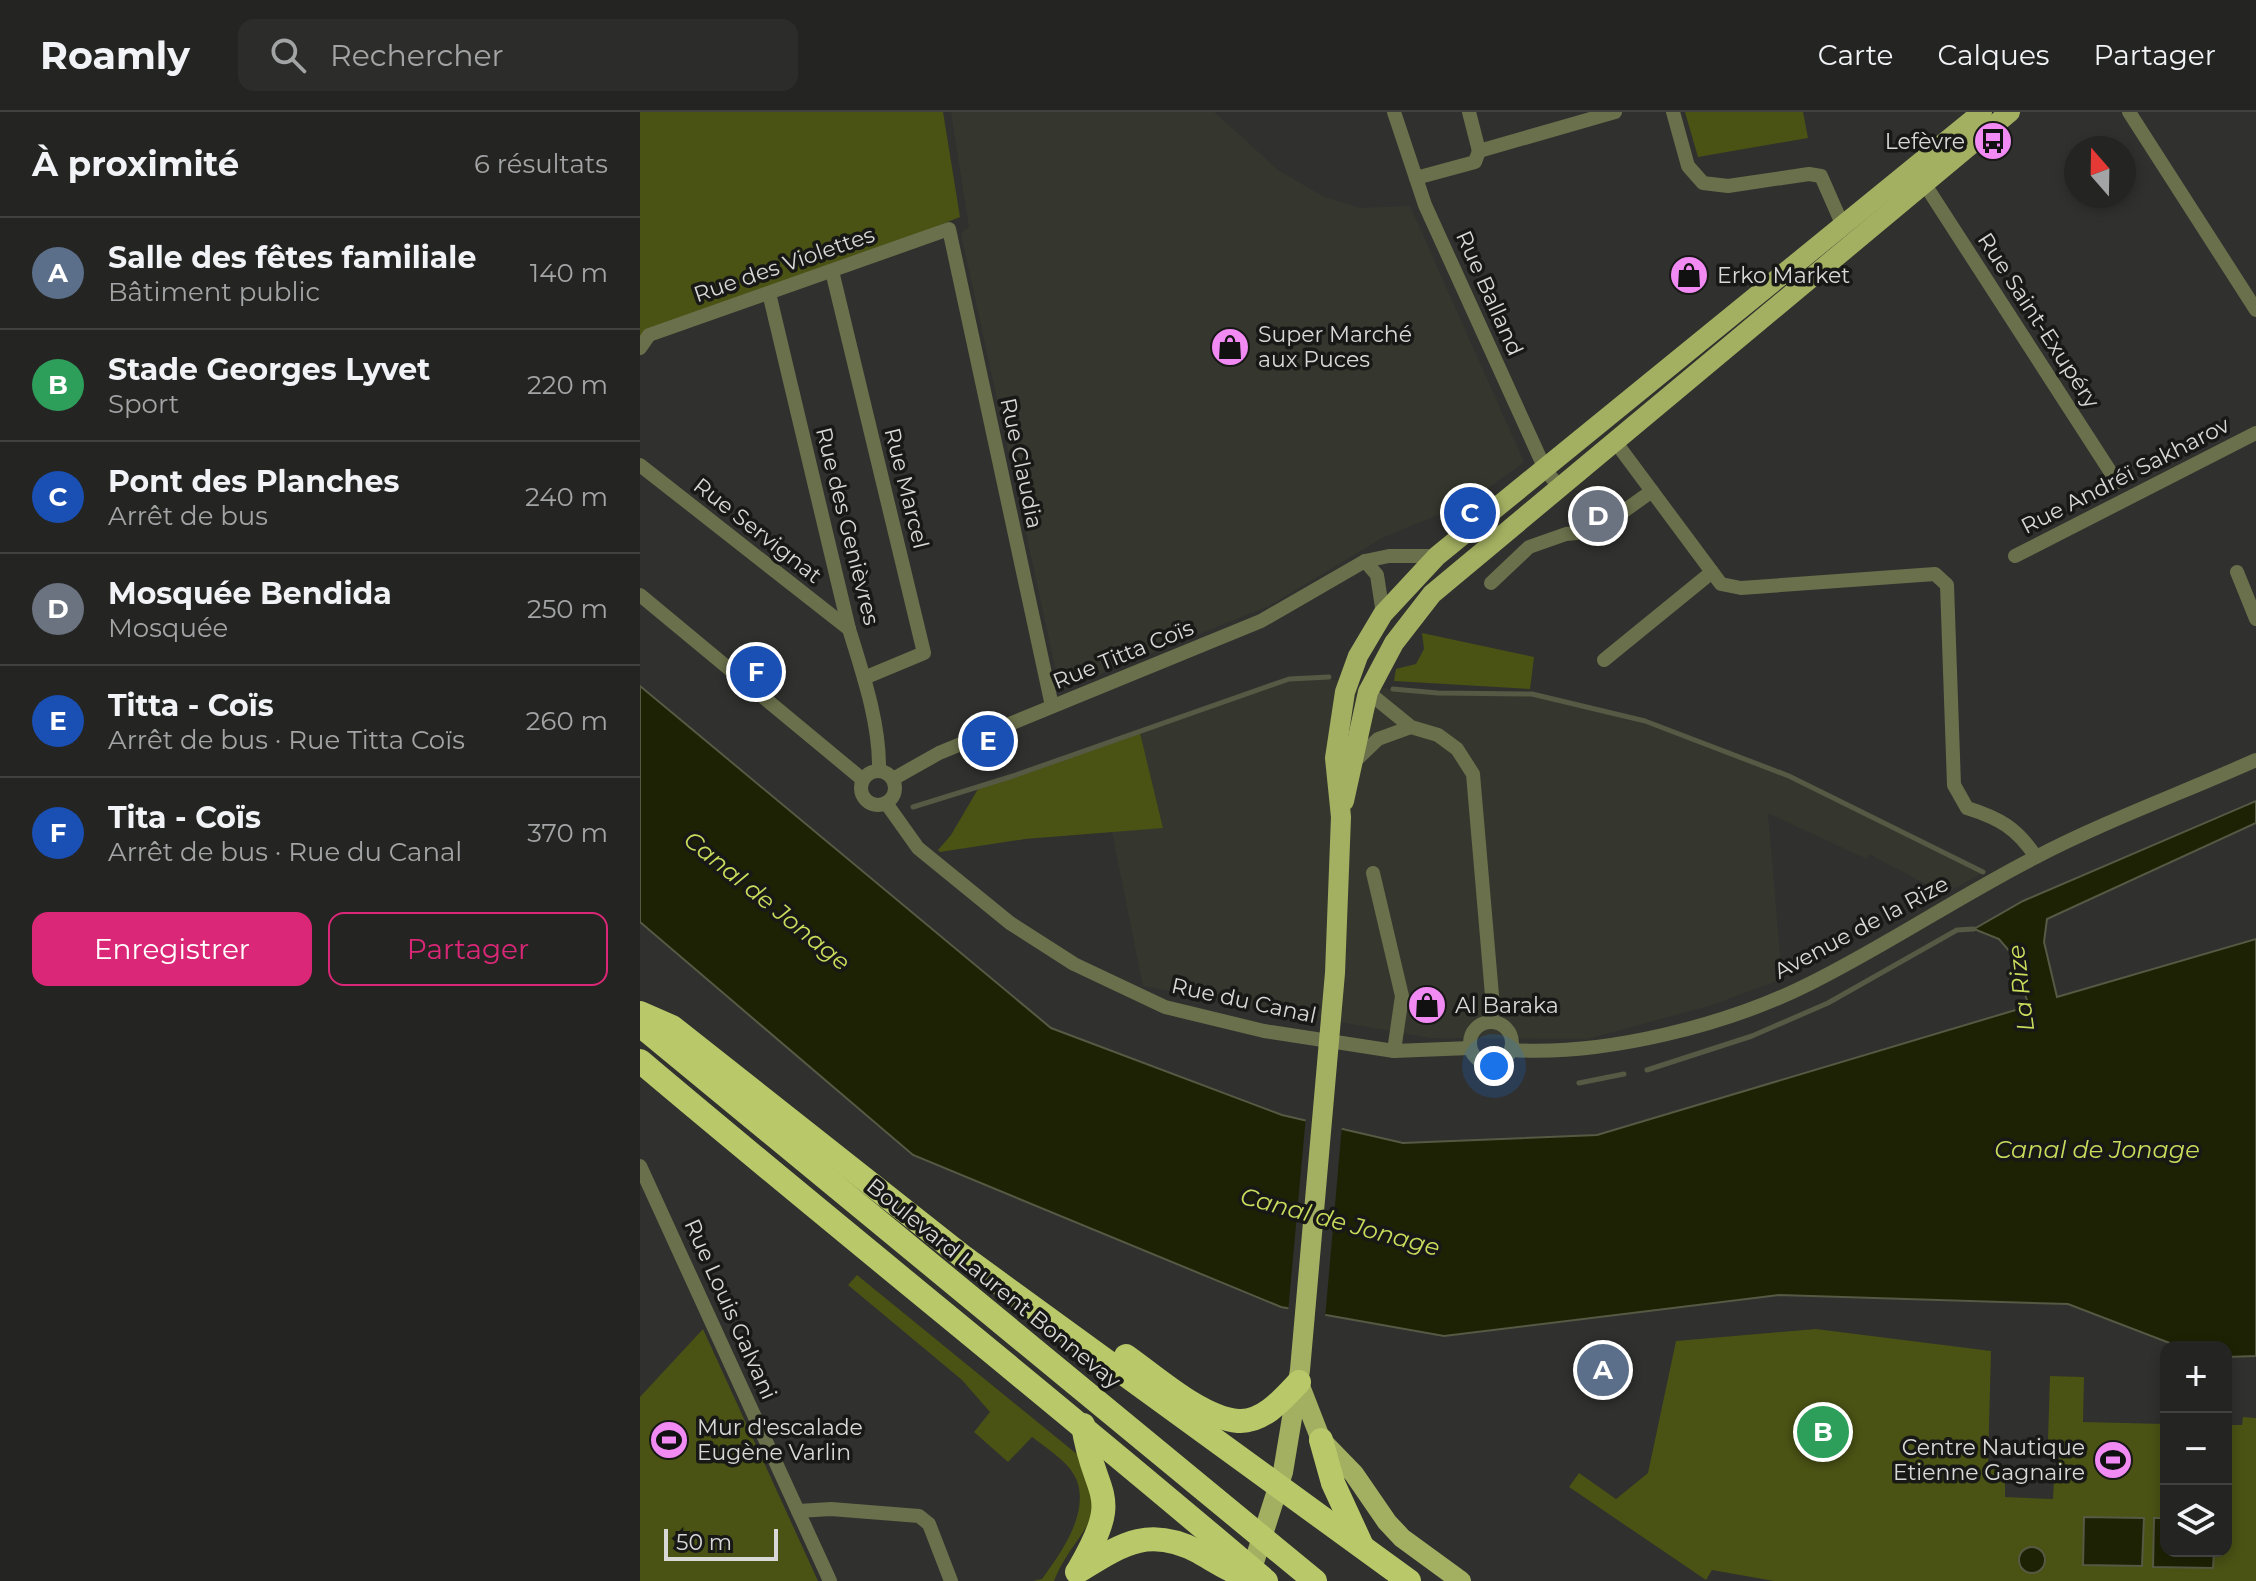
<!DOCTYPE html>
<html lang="fr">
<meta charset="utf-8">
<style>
body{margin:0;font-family:Montserrat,sans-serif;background:#2c2c2a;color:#f1f3f6}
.controls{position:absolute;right:24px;bottom:24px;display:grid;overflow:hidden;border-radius:16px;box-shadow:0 4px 12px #0003}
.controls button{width:72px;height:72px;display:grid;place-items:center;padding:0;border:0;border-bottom:2px solid #414140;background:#242422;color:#f1f3f6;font:40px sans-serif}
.compass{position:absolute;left:1424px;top:24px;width:72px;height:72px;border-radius:50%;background:#242422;box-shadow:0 4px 12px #0003;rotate:340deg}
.scale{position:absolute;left:24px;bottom:20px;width:114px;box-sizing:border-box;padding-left:8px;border:4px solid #d8d8d7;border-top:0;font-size:22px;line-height:28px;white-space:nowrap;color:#d8d8d7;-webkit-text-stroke:6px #181817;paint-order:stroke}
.you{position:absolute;left:854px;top:954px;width:28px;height:28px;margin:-20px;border:6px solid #fff;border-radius:50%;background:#1a73e8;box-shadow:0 0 0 12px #1a73e833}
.badge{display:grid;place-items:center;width:52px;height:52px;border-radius:50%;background:#db2777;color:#fff;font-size:26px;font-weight:700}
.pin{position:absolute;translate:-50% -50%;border:4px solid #fff;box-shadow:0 2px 8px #0006}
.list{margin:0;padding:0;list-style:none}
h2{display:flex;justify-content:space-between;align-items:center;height:104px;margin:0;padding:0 32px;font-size:34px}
h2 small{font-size:26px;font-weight:400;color:#a3a4a5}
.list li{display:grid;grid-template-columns:52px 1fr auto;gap:24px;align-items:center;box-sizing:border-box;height:112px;padding:0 32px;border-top:2px solid #414140}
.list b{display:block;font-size:30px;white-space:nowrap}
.list p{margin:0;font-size:26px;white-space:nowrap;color:#a3a4a5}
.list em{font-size:26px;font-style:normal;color:#a3a4a5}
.actions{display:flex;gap:16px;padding:24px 32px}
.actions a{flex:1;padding:18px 0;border:2px solid #db2777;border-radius:16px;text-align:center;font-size:28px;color:#db2777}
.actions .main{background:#db2777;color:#fff}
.icon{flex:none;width:44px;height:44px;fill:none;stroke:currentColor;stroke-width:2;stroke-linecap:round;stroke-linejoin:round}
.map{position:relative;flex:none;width:1616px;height:1469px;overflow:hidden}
header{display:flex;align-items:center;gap:48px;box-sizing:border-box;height:112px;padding:0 40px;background:#242422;border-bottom:2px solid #414140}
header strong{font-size:38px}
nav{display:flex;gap:44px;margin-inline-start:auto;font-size:28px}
.search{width:560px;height:72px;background:#2c2c2a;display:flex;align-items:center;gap:20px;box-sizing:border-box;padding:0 28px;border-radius:16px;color:#a3a4a5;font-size:30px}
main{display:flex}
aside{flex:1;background:#242422}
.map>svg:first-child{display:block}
.built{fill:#35372e}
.green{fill:#4a5214}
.water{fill:#1e2204;stroke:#565943;stroke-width:2}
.pier{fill:#30302e}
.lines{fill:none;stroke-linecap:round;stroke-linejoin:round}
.stream{stroke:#565943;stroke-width:5}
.street{stroke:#6a704b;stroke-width:14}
.primary{stroke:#a3b061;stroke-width:20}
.highway{stroke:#b9c868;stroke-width:24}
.labels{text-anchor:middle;stroke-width:7;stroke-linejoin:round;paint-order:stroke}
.poi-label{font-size:22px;fill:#d8d8d7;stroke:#181817;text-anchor:start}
.street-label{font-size:22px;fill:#d8d8d7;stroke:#181817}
.water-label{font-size:24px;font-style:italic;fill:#cadc5c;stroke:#181817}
</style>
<header>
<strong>Roamly</strong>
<div class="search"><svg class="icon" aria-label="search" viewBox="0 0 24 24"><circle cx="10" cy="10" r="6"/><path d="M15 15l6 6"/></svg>Rechercher</div>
<nav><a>Carte</a><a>Calques</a><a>Partager</a></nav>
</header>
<main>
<aside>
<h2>À proximité<small>6 résultats</small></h2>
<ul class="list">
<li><span class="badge" style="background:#5c6f8a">A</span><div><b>Salle des fêtes familiale</b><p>Bâtiment public</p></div><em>140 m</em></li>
<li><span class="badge" style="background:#2e9e5b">B</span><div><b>Stade Georges Lyvet</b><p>Sport</p></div><em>220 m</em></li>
<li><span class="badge" style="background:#1a4fb4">C</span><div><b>Pont des Planches</b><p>Arrêt de bus</p></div><em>240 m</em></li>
<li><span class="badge" style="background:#6b7280">D</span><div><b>Mosquée Bendida</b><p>Mosquée</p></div><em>250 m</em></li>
<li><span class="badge" style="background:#1a4fb4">E</span><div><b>Titta - Coïs</b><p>Arrêt de bus · Rue Titta Coïs</p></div><em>260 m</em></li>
<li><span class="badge" style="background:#1a4fb4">F</span><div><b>Tita - Coïs</b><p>Arrêt de bus · Rue du Canal</p></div><em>370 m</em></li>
</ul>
<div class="actions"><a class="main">Enregistrer</a><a>Partager</a></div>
</aside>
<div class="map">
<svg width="1616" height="1469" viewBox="0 0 1616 1469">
<rect width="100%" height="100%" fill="#30302e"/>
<g class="built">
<path d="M311,0H574L638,58L684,85L720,96L770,94L884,350L829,390L742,426L629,494L420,578L321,121L329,115Z"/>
<path d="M677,565L774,581L896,584L1008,613L1149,665L1342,761L1305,782L1229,742L1227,747L1128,701L1142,867L1072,893L947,927L789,926L503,874L472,720L523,715L499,618L638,570Z"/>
</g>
<g class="green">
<path d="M0,0H303L320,105L0,232Z"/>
<path d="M1045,0H1163L1168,26L1058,45Z"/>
<path d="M782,521L894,545L890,577L754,569L756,557L776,552L784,537Z"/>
<path d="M500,621L523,716L385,727L300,740L298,738L311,723L338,677Z"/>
<path d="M217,1163L438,1343C472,1417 438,1411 414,1469H393L402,1467C420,1442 449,1403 437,1369C431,1351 406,1336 392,1325L368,1350L334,1320L350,1300L322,1268L208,1173Z"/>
<path d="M63,1217L178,1469H0V1285Z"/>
<path d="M1176,1217L1351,1239L1348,1352L1365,1353V1385L1413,1387L1414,1367H1419V1328H1408L1410,1264L1444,1265L1443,1310L1526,1312V1439H1586V1313H1602L1603,1305L1616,1306V1469H1134L1072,1458L1066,1468L929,1375L939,1361L976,1387L1008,1361L1036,1229Z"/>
</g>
<g class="water">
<path d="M0,574L411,916L642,1003L763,1031L957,1023L1389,894L1371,841L1359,827L1334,817L1383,789L1616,689V711L1407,807L1404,830L1417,885L1616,827V1244L1586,1245V1235H1540L1428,1192L1139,1183L804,1224L641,1195L273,1043L0,810Z"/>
<path d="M1444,1405L1504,1406L1502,1454L1443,1453Z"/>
<path d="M1514,1406H1526V1439H1574L1573,1456L1513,1455Z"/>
<circle cx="1392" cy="1448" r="13"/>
</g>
<path class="pier" d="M666,1004L702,1013L685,1207L648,1200Z"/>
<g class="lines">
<g class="stream">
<path d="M753,577L798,581L892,582L1005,609L1149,664L1343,760"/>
<path d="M273,695L373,664L649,567L689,565"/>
<path d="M1007,958L1112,924L1188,891L1317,818L1334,817"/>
<path d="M939,971L984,962"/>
</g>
<g class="street">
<path d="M754,0L785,93L905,357L919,375"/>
<path d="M829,0L839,39L975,0"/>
<path d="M1033,0L1048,54L1063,71L1088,74L1169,62L1181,64L1203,114"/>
<path d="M1489,0L1616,198"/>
<path d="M776,66L835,50L839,39"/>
<path d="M1284,71L1477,370"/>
<path d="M192,159L284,541L224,566"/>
<path d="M129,181L209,517C223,562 240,612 239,658"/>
<path d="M0,236L9,223L309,117L412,594"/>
<path d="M974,328L1081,472L1101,476L1295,462L1307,473L1314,673L1327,696C1359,706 1377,716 1396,745"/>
<path d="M0,353L209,517"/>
<path d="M1375,444L1616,321"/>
<path d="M725,449L737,463L743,502"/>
<path d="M1597,460L1616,507"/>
<path d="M851,471L889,435L926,422L956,419L1012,379"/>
<path d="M0,483L222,667"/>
<path d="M964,548L1072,460"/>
<path d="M728,580L771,615L798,623L817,637L833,662L853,895L850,910"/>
<path d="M714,650L738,627L771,615"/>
<circle cx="238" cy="676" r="17"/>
<path d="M253,667L299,641L621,509L725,449L749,444H797"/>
<path d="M246,691L278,736L370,811L434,852L525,895L624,919L754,939L830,936"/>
<path d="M733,761L762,884L754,939"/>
<circle cx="851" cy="931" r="21"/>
<path d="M871,938C965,944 1088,913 1171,871C1247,833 1318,785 1394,746C1465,709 1542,681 1616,648"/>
<path d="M0,1054L190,1469"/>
<path d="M158,1399L191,1397L279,1404L289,1412L311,1469"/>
</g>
<g class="primary">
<path d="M704,689L728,580L754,531L792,482L1370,0"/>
<path d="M660,1274L681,1328L714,1362L747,1410L762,1426L821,1469"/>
<path d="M608,1469L643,1360L660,1258L695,861L701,705L695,646L705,580L718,544L743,502L797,444L1342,0"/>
</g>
<g class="highway">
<path d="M0,901L32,915L322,1144L769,1469"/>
<path d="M0,913L675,1469"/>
<path d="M0,949C207,1124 420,1293 626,1469"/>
<path d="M486,1244C516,1265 561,1306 598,1309C623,1311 644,1286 659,1270"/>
<path d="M681,1328L693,1371L722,1434"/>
<path d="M439,1457C485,1378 454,1388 443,1313"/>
<path d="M437,1460C481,1433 508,1413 559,1440C575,1449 591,1460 609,1466"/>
</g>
</g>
<defs>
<g id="bus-disc" transform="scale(2)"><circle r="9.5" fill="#f28af3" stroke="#181817"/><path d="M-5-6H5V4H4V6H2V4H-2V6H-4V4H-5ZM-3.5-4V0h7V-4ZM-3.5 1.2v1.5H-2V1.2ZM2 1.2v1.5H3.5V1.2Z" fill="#111"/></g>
<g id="shop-disc" transform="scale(2)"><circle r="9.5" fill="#f28af3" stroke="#181817"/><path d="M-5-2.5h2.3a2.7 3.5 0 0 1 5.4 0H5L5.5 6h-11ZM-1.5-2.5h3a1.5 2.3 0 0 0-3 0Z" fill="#111"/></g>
<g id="stadium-disc" transform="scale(2)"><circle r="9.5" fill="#f28af3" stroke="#181817"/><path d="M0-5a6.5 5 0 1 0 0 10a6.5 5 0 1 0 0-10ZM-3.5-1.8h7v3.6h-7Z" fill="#111"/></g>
</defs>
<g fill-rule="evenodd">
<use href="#bus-disc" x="1353" y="29"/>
<use href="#shop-disc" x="1049" y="163"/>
<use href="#shop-disc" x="590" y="235"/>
<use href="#shop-disc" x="787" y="893"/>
<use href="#stadium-disc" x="29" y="1328"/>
<use href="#stadium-disc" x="1473" y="1348"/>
</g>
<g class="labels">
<g class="poi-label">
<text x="1325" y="37" text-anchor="end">Lefèvre</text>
<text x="1077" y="171">Erko Market</text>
<text x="618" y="230">Super Marché<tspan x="618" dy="25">aux Puces</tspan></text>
<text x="815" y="901">Al Baraka</text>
<text x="57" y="1323">Mur d'escalade<tspan x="57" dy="25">Eugène Varlin</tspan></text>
<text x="1445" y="1343" text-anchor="end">Centre Nautique<tspan x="1445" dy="25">Etienne Gagnaire</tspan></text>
</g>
<g class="street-label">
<text transform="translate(144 152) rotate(-19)" y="8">Rue des Violettes</text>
<text transform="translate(850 181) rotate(66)" y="8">Rue Balland</text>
<text transform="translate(1399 208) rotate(57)" y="8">Rue Saint-Exupéry</text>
<text transform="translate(382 351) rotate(78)" y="8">Rue Claudia</text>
<text transform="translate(1485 363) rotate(-27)" y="8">Rue Andréï Sakharov</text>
<text transform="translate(267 376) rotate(76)" y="8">Rue Marcel</text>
<text transform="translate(208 414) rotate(76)" y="8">Rue des Genièvres</text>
<text transform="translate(118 418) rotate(38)" y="8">Rue Servignat</text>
<text transform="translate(483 542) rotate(-22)" y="8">Rue Titta Coïs</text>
<text transform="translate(1221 815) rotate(-28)" y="8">Avenue de la Rize</text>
<text transform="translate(604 888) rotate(12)" y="8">Rue du Canal</text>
<text transform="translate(354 1171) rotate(39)" y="8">Boulevard Laurent Bonnevay</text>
<text transform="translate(91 1197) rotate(66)" y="8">Rue Louis Galvani</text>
</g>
<g class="water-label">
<text transform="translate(127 789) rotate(39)" y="8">Canal de Jonage</text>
<text transform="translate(1381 876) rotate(-97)" y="8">La Rize</text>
<text x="1457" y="1046">Canal de Jonage</text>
<text transform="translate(700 1110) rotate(15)" y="8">Canal de Jonage</text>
</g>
</g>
</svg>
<div class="controls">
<button>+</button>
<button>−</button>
<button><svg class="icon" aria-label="layers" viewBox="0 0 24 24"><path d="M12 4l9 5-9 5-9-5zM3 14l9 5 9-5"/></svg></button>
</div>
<svg class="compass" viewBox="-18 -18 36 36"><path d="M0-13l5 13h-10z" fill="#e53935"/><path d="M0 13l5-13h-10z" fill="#a3a4a5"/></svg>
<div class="scale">50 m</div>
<div class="you"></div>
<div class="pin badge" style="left:963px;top:1258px;background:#5c6f8a">A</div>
<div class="pin badge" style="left:1183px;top:1320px;background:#2e9e5b">B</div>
<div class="pin badge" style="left:830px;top:401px;background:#1a4fb4">C</div>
<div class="pin badge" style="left:958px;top:404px;background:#6b7280">D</div>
<div class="pin badge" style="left:348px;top:629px;background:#1a4fb4">E</div>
<div class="pin badge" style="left:116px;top:560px;background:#1a4fb4">F</div>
</div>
</main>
